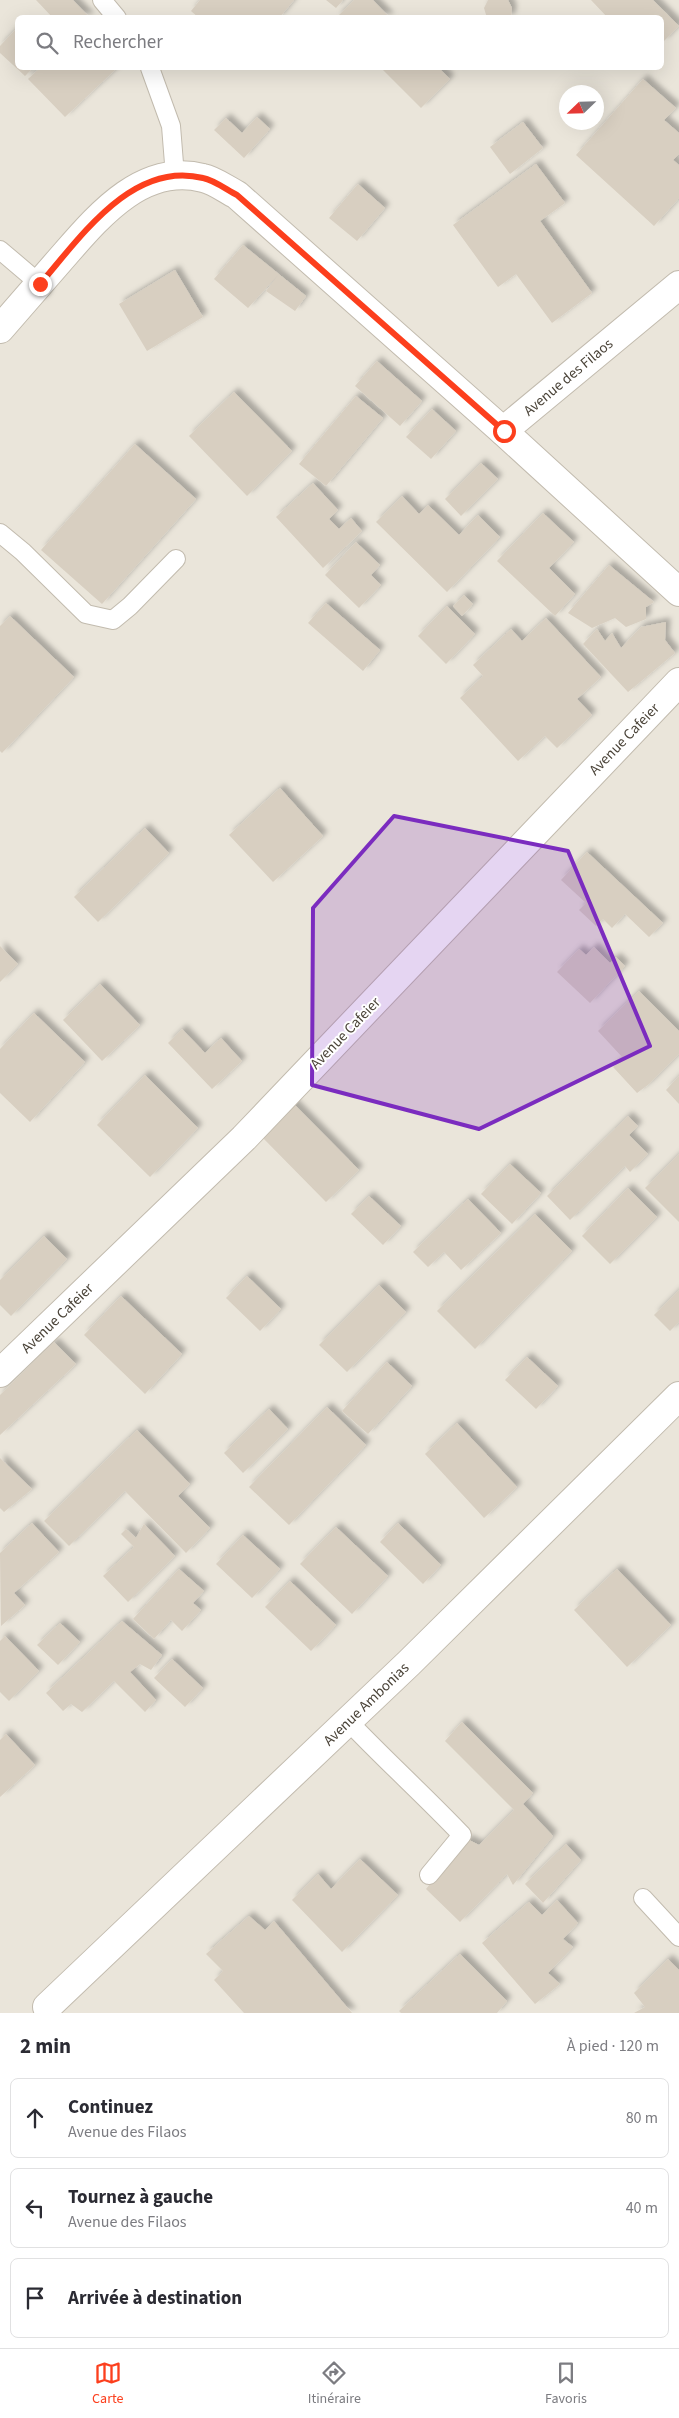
<!DOCTYPE html>
<html lang="fr">
<meta charset="utf-8">
<style>
body{margin:0;font-family:"Source Sans 3",sans-serif;background:#f7f7f7;color:#2b2b33}
.compass{position:absolute;left:559px;top:85px;width:45px;height:45px;border-radius:50%;background:#fff;box-shadow:0 5px 20px #0002;rotate:247deg}
.stop{position:absolute;width:15px;height:15px;margin:-11px;border:4px solid #fc3f1d;border-radius:50%;background:#fff}
.stop.end{background:#fc3f1d;border-color:#fff;box-shadow:0 1px 5px #0008}
.list{margin:0;padding:0;list-style:none}
h2{display:flex;justify-content:space-between;align-items:center;height:65px;margin:0;padding:0 20px;font-size:21px}
h2 small{font-size:16px;font-weight:400;color:#7c7c81}
.list li{display:grid;grid-template-columns:32px 1fr auto;gap:15px;align-items:center;box-sizing:border-box;height:80px;margin:0 10px 10px;padding:0 10px;border:1px solid #e1e1e2;border-radius:8px}
.list b{display:block;font-size:19px;white-space:nowrap}
.list p{margin:0;font-size:16px;white-space:nowrap;color:#7c7c81}
.list em{font-size:16px;font-style:normal;color:#7c7c81}
.icon{flex:none;width:28px;height:28px;fill:none;stroke:currentColor;stroke-width:2;stroke-linecap:round;stroke-linejoin:round}
.map{position:relative;flex:none;width:679px;height:2013px;overflow:hidden}
.search{position:absolute;background:#fff;box-shadow:0 5px 20px #0002;left:15px;right:15px;top:15px;height:55px;display:flex;align-items:center;gap:12px;box-sizing:border-box;padding:0 18px;border-radius:8px;color:#7c7c81;font-size:19px}
.sheet{height:335px;background:#fff}
nav{display:flex;justify-content:space-around;align-items:center;box-sizing:border-box;height:70px;border-top:1px solid #e1e1e2;background:#fff;font-size:14px;color:#7c7c81}
nav a{display:grid;justify-items:center;gap:2px}
nav .on{color:#fc3f1d}
.map>svg:first-child{display:block}
.residential{fill:#eae5da;fill-rule:evenodd}
.building{fill:#d8cfc1;filter:url(#shadow)}
.lines{fill:none;stroke-linecap:round;stroke-linejoin:round}
.service-casing{stroke:#c2bbae;stroke-width:20}
.minor-casing{stroke:#c2bbae;stroke-width:30}
.service{stroke:#fff;stroke-width:18}
.minor{stroke:#fff;stroke-width:28}
.route{stroke:#fc3f1d;stroke-width:6}
.marked{fill:#7b2cbf;fill-opacity:0.2;stroke:#7b2cbf;stroke-width:4;stroke-linejoin:round}
.labels{text-anchor:middle;stroke-width:4;stroke-linejoin:round;paint-order:stroke}
.street-label{font-size:15px;fill:#4b4439;stroke:#fff}
</style>
<div class="map">
<svg width="679" height="2013" viewBox="0 0 679 2013">
<defs>
<filter id="shadow"><feDropShadow dx="4.5" dy="-4.5" stdDeviation="2.5" flood-color="#0004"/></filter>
</defs>
<rect width="100%" height="100%" fill="#f6f3ec"/>
<path class="residential" d="M0,0H679V2013H0ZM18,18H662V68H18ZM566,92H596V122H566Z"/>
<g class="building">
<path d="M36,0H73L90,18H53Z"/>
<path d="M200,0H294L279,18H199L191,11Z"/>
<path d="M326,0H343L336,8Z"/>
<path d="M354,0H373L390,18H336Z"/>
<path d="M488,0H508L512,8L511,18H487L484,8Z"/>
<path d="M591,0H653L679,26L662,43V18H608Z"/>
<path d="M18,27V68H33L25,76L0,53V46Z"/>
<path d="M40,68H117L65,117L28,79Z"/>
<path d="M381,68H439L450,79L421,108Z"/>
<path d="M643,79L676,108L664,120L679,133V154L673,160L679,165V198L654,226L576,155Z"/>
<path d="M257,117L270,129L244,158L214,130L226,118L242,133Z"/>
<path d="M523,122L543,148L510,174L490,147Z"/>
<path d="M536,164L565,203L540,221L592,293L552,323L516,274L498,287L453,225Z"/>
<path d="M358,184L385,208L357,241L329,218Z"/>
<path d="M243,245L306,296L295,311L266,291L278,275L248,308L214,279Z"/>
<path d="M175,270L203,317L147,351L119,304Z"/>
<path d="M377,361L422,401L400,426L355,386Z"/>
<path d="M234,392L292,451L247,496L189,436Z"/>
<path d="M356,396L383,418L326,486L299,464Z"/>
<path d="M432,409L456,431L431,459L406,437Z"/>
<path d="M135,444L196,499L102,604L41,550Z"/>
<path d="M481,463L498,479L461,516L445,499Z"/>
<path d="M313,483L338,510L329,519L339,529L351,518L362,531L323,568L276,517Z"/>
<path d="M402,496L419,514L428,505L459,535L478,515L500,537L447,592L376,522Z"/>
<path d="M543,513L574,542L549,568L575,594L555,616L497,561Z"/>
<path d="M356,542L380,565L371,575L381,585L359,608L325,575Z"/>
<path d="M609,565L654,602L646,607V619L626,627L615,618L592,628L568,613Z"/>
<path d="M464,595L473,604L462,616L453,606Z"/>
<path d="M326,603L380,650L363,671L308,623Z"/>
<path d="M447,606L475,634L446,664L418,636Z"/>
<path d="M10,616L74,677L2,753L0,751V626Z"/>
<path d="M546,618L601,677L577,699L592,715L557,748L545,736L518,761L460,698L483,676L473,665L511,629L522,641Z"/>
<path d="M666,622L665,640L675,653L628,692L583,644L597,629L605,641L612,633L621,648L641,627Z"/>
<path d="M280,788L323,836L273,882L229,835Z"/>
<path d="M145,828L169,853L98,922L74,897Z"/>
<path d="M587,852L663,923L649,937L625,914L612,928L603,919L596,926L579,910L586,903L561,880Z"/>
<path d="M0,946L18,964L0,982Z"/>
<path d="M594,947L610,963L616,957L625,966L590,1003L557,972L579,949L586,955Z"/>
<path d="M100,984L140,1025L102,1061L63,1020Z"/>
<path d="M639,991L679,1031V1054L649,1084L637,1093L613,1067L623,1058L598,1031Z"/>
<path d="M34,1013L85,1062L30,1122L0,1093V1049Z"/>
<path d="M182,1029L205,1053L221,1038L242,1061L212,1089L168,1043Z"/>
<path d="M145,1075L198,1128L150,1177L97,1125Z"/>
<path d="M679,1076V1104L666,1090Z"/>
<path d="M292,1102L359,1170L326,1202L259,1134Z"/>
<path d="M628,1116L638,1126L629,1135L648,1154L630,1172L625,1166L570,1220L547,1196Z"/>
<path d="M679,1154V1222L645,1188Z"/>
<path d="M510,1164L541,1193L512,1224L481,1194Z"/>
<path d="M628,1188L657,1217L610,1264L582,1236Z"/>
<path d="M369,1196L401,1226L383,1245L351,1214Z"/>
<path d="M468,1199L501,1233L461,1270L444,1252L428,1267L413,1252Z"/>
<path d="M535,1214L572,1251L475,1349L437,1311Z"/>
<path d="M44,1236L67,1259L11,1316L0,1305V1280Z"/>
<path d="M247,1276L281,1309L260,1331L226,1298Z"/>
<path d="M379,1285L406,1312L347,1372L319,1345Z"/>
<path d="M679,1290V1322L670,1331L654,1315Z"/>
<path d="M121,1296L182,1354L145,1394L84,1335Z"/>
<path d="M54,1342L76,1364L0,1435V1395Z"/>
<path d="M527,1357L558,1386L536,1409L505,1380Z"/>
<path d="M387,1362L412,1386L368,1434L342,1411Z"/>
<path d="M327,1407L366,1445L289,1525L249,1487Z"/>
<path d="M269,1409L288,1429L243,1473L224,1453Z"/>
<path d="M457,1423L517,1487L484,1518L425,1454Z"/>
<path d="M137,1430L190,1484L178,1496L210,1528L186,1553L125,1491L69,1546L44,1521Z"/>
<path d="M0,1458L32,1489L4,1512L0,1508Z"/>
<path d="M32,1523L59,1552L14,1593L25,1605L1,1626L0,1553Z"/>
<path d="M398,1523L441,1565L423,1584L380,1542Z"/>
<path d="M144,1524L175,1556L128,1602L103,1576L134,1547L121,1534L126,1529L136,1538Z"/>
<path d="M336,1527L388,1576L352,1614L300,1564Z"/>
<path d="M243,1535L280,1569L252,1598L216,1564Z"/>
<path d="M179,1569L204,1591L193,1603L201,1610L182,1631L171,1620L154,1639L133,1619Z"/>
<path d="M617,1569L671,1625L627,1667L574,1610Z"/>
<path d="M290,1581L336,1625L311,1651L265,1607Z"/>
<path d="M122,1621L162,1655L151,1670L140,1664L130,1672L156,1700L145,1712L114,1681L82,1712L71,1704L63,1711L46,1693Z"/>
<path d="M60,1623L80,1642L58,1665L37,1645Z"/>
<path d="M5,1636L39,1671L9,1701L0,1692V1641Z"/>
<path d="M172,1659L203,1688L185,1707L154,1678Z"/>
<path d="M462,1722L533,1793L523,1804L553,1836L513,1885L507,1874L460,1922L426,1889L467,1839L479,1845L514,1810L445,1741Z"/>
<path d="M6,1734L35,1765L0,1797V1740Z"/>
<path d="M566,1844L581,1860L543,1903L525,1884Z"/>
<path d="M360,1859L398,1895L342,1952L292,1900L318,1874L331,1889Z"/>
<path d="M557,1900L578,1923L563,1939L573,1947L548,1973L560,1984L535,2004L482,1943L529,1902L542,1915Z"/>
<path d="M249,1916L265,1930L274,1921L352,2013H244L214,1980L223,1971L206,1954Z"/>
<path d="M460,1954L507,2001L497,2013H401L399,2011Z"/>
<path d="M668,1959L679,1970V2013H634L645,2007L634,1993Z"/>
</g>
<g class="lines">
<g class="service-casing">
<g id="service">
<path d="M102,0L117,18"/>
<path d="M150,68L171,126L175,176"/>
<path d="M0,250L40,284"/>
<path d="M0,533L23,552L86,614L113,620L130,606L176,559"/>
<path d="M348,1721C385,1760 425,1796 462,1835L429,1875"/>
<path d="M643,1898L679,1937"/>
</g>
</g>
<g class="minor-casing">
<g id="minor">
<path d="M0,329C20,306 40,283 60,260C96,219 141,162 203,178C214,180 227,190 237,195L503,431L679,592"/>
<path d="M503,431L679,285"/>
<path d="M0,1373L244,1138L679,682"/>
<path d="M47,2007L409,1663L679,1396"/>
</g>
</g>
<use href="#service" class="service"/>
<use href="#minor" class="minor"/>
</g>
<g class="lines">
<path class="route" d="M40,284C80,238 132,160 203,178C214,180 227,190 237,195L504,431"/>
</g>
<path class="marked" d="M394,816L568,851L650,1046L479,1129L312,1085L313,908Z"/>
<g class="labels">
<g class="street-label">
<text transform="translate(568 377) rotate(-40)" y="5">Avenue des Filaos</text>
<text transform="translate(624 739) rotate(-46)" y="5">Avenue Cafeier</text>
<text transform="translate(345 1033) rotate(-46)" y="5">Avenue Cafeier</text>
<text transform="translate(57 1318) rotate(-44)" y="5">Avenue Cafeier</text>
<text transform="translate(366 1704) rotate(-44)" y="5">Avenue Ambonias</text>
</g>
</g>
</svg>
<svg class="compass" viewBox="-18 -18 36 36"><path d="M0-13l5 13h-10z" fill="#e53935"/><path d="M0 13l5-13h-10z" fill="#7c7c81"/></svg>
<div class="stop" style="left:504px;top:431px"></div>
<div class="stop end" style="left:40px;top:284px"></div>
<div class="search"><svg class="icon" aria-label="search" viewBox="0 0 24 24"><circle cx="10" cy="10" r="6"/><path d="M15 15l6 6"/></svg>Rechercher</div>
</div>
<section class="sheet">
<h2>2 min<small>À pied · 120 m</small></h2>
<ul class="list">
<li><svg class="icon" aria-label="ahead" viewBox="0 0 24 24"><path d="M12 20V5M6 11l6-6 6 6"/></svg><div><b>Continuez</b><p>Avenue des Filaos</p></div><em>80 m</em></li>
<li><svg class="icon" aria-label="left" viewBox="0 0 24 24"><path d="M17 20v-9H6M10 6l-5 5 5 5"/></svg><div><b>Tournez à gauche</b><p>Avenue des Filaos</p></div><em>40 m</em></li>
<li><svg class="icon" aria-label="arrive" viewBox="0 0 24 24"><path d="M6 21V4h12l-3 4 3 4H6"/></svg><div><b>Arrivée à destination</b></div></li>
</ul>
</section>
<nav>
<a class="on"><svg class="icon" aria-label="map" viewBox="0 0 24 24"><path d="M3 6l6-2 6 2 6-2v14l-6 2-6-2-6 2zM9 4v14M15 6v14"/></svg>Carte</a>
<a><svg class="icon" aria-label="directions" viewBox="0 0 24 24"><path d="M12 3l9 9-9 9-9-9zM9 14v-3h6M13 9l2 2-2 2"/></svg>Itinéraire</a>
<a><svg class="icon" aria-label="saved" viewBox="0 0 24 24"><path d="M7 4h10v16l-5-4-5 4z"/></svg>Favoris</a>
</nav>
